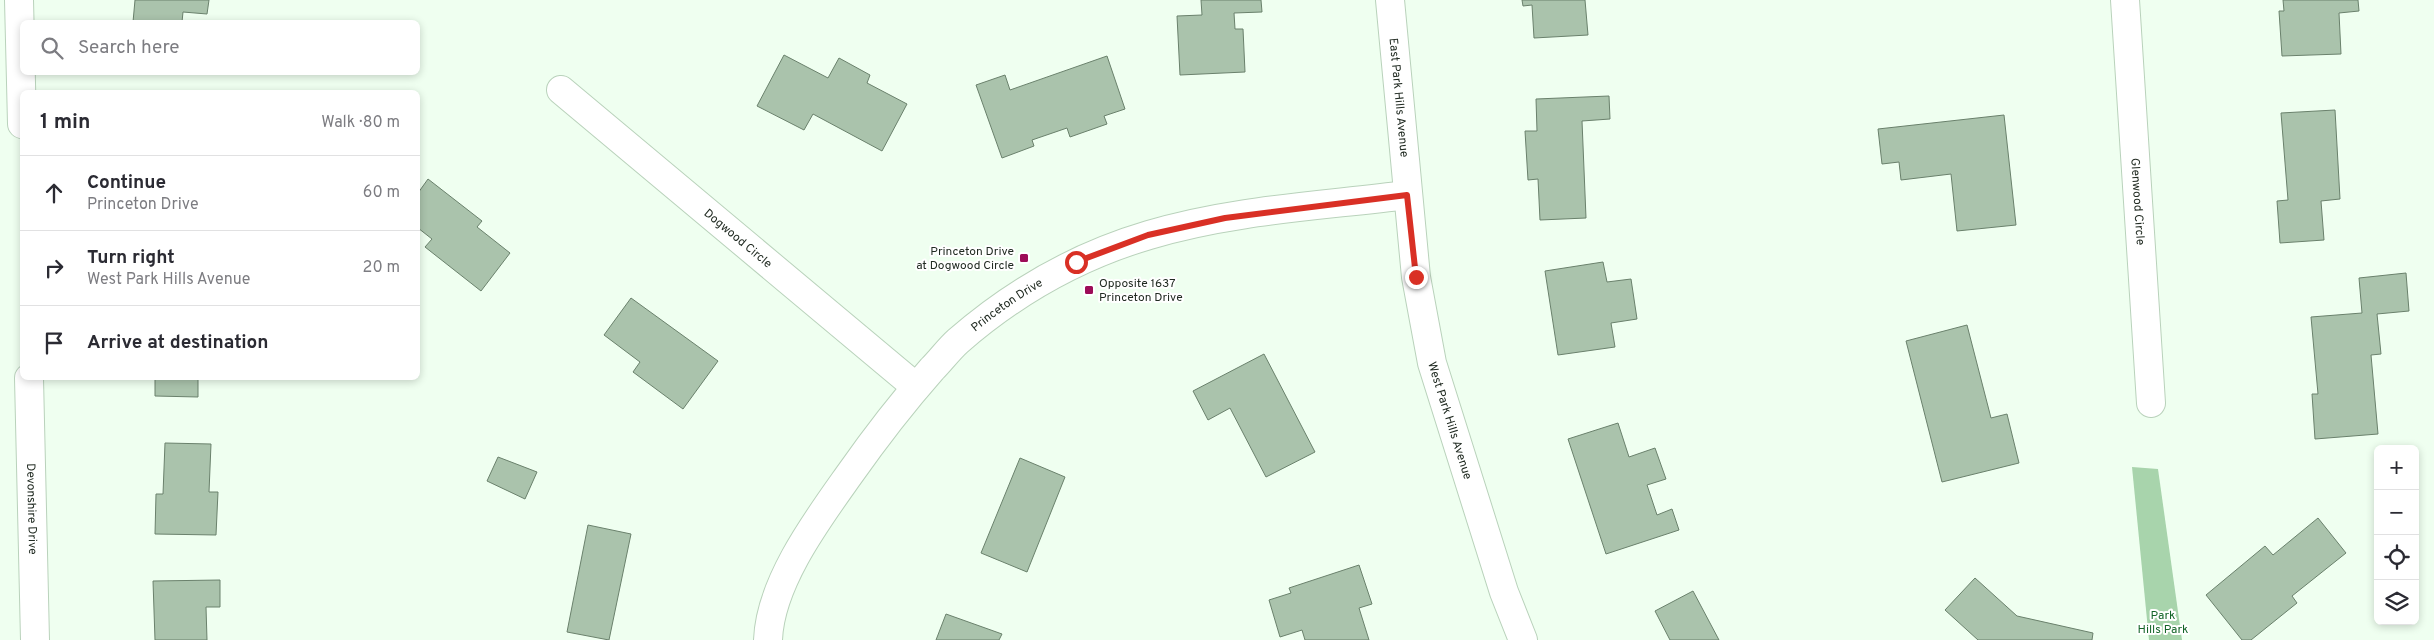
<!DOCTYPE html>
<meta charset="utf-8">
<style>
body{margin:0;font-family:Overpass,sans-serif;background:#f7f7f7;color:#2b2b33}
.controls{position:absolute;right:15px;bottom:15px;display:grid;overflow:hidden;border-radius:8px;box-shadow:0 2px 8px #0003}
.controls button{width:45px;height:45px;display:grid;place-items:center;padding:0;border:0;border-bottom:1px solid #e1e1e2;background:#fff;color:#2b2b33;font:25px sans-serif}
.stop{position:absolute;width:15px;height:15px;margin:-11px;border:4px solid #d93025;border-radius:50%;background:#fff}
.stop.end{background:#d93025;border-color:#fff;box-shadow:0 1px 5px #0008}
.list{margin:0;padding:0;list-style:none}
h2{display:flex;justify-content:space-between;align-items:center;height:65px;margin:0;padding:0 20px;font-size:21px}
h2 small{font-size:16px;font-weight:400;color:#7c7c81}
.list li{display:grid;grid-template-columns:32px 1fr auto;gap:15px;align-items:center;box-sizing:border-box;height:75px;padding:0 20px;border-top:1px solid #e1e1e2}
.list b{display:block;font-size:19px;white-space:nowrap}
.list p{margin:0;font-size:16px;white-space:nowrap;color:#7c7c81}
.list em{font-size:16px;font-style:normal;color:#7c7c81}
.icon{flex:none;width:28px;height:28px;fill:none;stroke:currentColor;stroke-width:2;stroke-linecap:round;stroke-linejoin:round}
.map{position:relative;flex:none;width:2434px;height:640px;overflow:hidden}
.search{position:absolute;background:#fff;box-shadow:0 2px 8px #0003;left:20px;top:20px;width:400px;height:55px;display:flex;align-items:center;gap:12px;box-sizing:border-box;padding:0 18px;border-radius:8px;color:#7c7c81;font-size:19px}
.panel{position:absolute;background:#fff;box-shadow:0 2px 8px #0003;left:20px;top:90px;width:400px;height:290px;border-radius:8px}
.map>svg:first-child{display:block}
.green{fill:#a8d4ac}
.building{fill:#aac3ac;stroke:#6a816c}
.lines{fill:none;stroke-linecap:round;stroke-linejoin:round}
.minor-casing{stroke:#b9d2bb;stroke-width:30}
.tertiary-casing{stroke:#b9d2bb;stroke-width:30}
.minor{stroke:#fff;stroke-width:28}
.tertiary{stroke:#fff;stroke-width:28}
.route{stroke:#d93025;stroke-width:6}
.poi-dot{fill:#9d0c58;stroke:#fff;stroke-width:2}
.labels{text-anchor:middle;stroke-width:4;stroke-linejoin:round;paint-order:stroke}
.street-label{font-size:12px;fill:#212b22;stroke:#fff}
.poi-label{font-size:12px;fill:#212b22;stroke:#fff;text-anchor:end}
.park-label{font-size:12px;fill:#136428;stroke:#fff}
</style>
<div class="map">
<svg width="2434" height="640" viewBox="0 0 2434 640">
<rect width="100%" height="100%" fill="#effff0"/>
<path class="green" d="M2132,467L2158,469L2182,640H2149Z"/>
<g class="building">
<path d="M135,0H209L207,14L183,12L182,22H133Z"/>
<path d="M1201,0H1261L1262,12L1234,13L1235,29H1243L1245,72L1180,75L1177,16L1202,15Z"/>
<path d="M1522,0H1585L1588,35L1534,38L1532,5L1523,6Z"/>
<path d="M2283,0H2358L2359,11L2339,13L2341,54L2282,56L2279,11H2284Z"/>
<path d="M784,55L828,78L839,58L870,75L867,83L907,104L882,151L813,114L804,130L757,106Z"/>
<path d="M1107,56L1125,109L1104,116L1107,124L1070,137L1067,128L1032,140L1034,146L1002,158L976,85L1005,75L1010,90Z"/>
<path d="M1609,96L1610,119L1582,121L1586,218L1540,220L1538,179L1528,180L1525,131H1537L1536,99Z"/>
<path d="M2335,110L2340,199L2321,201L2324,240L2280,243L2277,201L2288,200L2281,113Z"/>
<path d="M2004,115L2016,225L1957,231L1951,174L1901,180L1899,162L1882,164L1878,129Z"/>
<path d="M428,179L482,221L477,227L510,253L481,291L425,247L432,239L418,228V193Z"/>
<path d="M1603,262L1607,282L1631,279L1637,319L1611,323L1615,347L1558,355L1545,271Z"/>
<path d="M2406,273L2409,311L2377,314L2381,354L2371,355L2378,434L2315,439L2312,394H2318L2311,317L2362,313L2359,278Z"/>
<path d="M631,298L718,361L683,409L633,372L640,362L604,335Z"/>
<path d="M1967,325L1991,418L2007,414L2019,463L1942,482L1906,341Z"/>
<path d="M1264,354L1315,452L1266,477L1230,408L1208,420L1193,391Z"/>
<path d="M155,378H198V397L155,396Z"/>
<path d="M1618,423L1629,457L1655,448L1666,479L1647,485L1657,515L1672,509L1679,530L1606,554L1568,439Z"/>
<path d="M165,443L211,444L209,492H218L216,535L155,534L156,494H163Z"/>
<path d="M498,457L537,472L525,499L487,481Z"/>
<path d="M1020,458L1065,477L1027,572L981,553Z"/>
<path d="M2318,518L2346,553L2292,596L2297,603L2251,640H2242L2206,595L2265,546L2273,555Z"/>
<path d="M588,525L631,534L609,640L567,632Z"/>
<path d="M1359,565L1372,604L1359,608L1369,640H1305L1302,630L1280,637L1269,600L1291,593L1289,588Z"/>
<path d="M1975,578L2017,616L2093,633L2092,640H1978L1945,610Z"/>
<path d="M220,580V607H206L207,640H155L153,581Z"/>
<path d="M1693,591L1719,640H1670L1655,611Z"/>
<path d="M946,614L1002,634L999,640H936Z"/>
</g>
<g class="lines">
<g class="minor-casing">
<g id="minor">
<path id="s1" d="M1390,0L1416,277L1432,363L1504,592L1523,640"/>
<path id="s2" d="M2125,0L2151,403"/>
<path id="s3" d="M561,90L916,387"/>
<path id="s4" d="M768,640C770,583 817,520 849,475C875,438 902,403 932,369C941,360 949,349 958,341C1013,293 1078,256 1149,235C1232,210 1321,206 1407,195"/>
</g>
</g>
<g class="tertiary-casing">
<g id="tertiary">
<path d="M19,0L22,124"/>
<path id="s5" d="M29,378L35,640"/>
</g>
</g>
<use href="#minor" class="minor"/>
<use href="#tertiary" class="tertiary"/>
</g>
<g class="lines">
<path class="route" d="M1076,262L1148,235L1225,218L1407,195L1416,277"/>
</g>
<g class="poi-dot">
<rect x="1019" y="253" width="10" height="10" rx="2.5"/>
<rect x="1084" y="285" width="10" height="10" rx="2.5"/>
</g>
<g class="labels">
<g class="street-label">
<text dy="4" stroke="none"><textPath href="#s1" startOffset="98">East Park Hills Avenue</textPath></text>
<text dy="4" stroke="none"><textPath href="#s2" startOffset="202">Glenwood Circle</textPath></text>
<text dy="4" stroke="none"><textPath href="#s3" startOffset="231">Dogwood Circle</textPath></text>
<text dy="4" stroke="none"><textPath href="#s4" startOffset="420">Princeton Drive</textPath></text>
<text dy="4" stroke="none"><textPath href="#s1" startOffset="426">West Park Hills Avenue</textPath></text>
<text dy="4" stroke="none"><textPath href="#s5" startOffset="131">Devonshire Drive</textPath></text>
</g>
<g class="poi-label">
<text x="1014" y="255">Princeton Drive<tspan x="1014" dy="14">at Dogwood Circle</tspan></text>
<text x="1099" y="287" text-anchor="start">Opposite 1637<tspan x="1099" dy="14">Princeton Drive</tspan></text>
</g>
<g class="park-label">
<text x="2163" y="619">Park<tspan x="2163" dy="14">Hills Park</tspan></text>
</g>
</g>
</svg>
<div class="controls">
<button>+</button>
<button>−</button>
<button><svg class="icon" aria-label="locate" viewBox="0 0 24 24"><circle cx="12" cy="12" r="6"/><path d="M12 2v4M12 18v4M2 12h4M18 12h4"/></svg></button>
<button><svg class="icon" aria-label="layers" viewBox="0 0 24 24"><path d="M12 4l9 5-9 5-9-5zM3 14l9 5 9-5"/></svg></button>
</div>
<div class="stop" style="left:1076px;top:262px"></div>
<div class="stop end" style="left:1416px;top:277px"></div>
<div class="search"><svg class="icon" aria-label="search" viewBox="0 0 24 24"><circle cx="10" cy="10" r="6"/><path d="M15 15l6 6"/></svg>Search here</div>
<section class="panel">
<h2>1 min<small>Walk · 80 m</small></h2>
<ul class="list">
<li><svg class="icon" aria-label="ahead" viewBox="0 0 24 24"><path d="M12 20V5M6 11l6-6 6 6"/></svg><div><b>Continue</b><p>Princeton Drive</p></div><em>60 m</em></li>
<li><svg class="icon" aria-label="right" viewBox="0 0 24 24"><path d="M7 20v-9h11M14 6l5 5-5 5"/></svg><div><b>Turn right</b><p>West Park Hills Avenue</p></div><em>20 m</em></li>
<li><svg class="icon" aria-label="arrive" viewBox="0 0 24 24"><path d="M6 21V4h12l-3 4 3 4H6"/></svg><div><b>Arrive at destination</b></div></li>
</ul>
</section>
</div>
